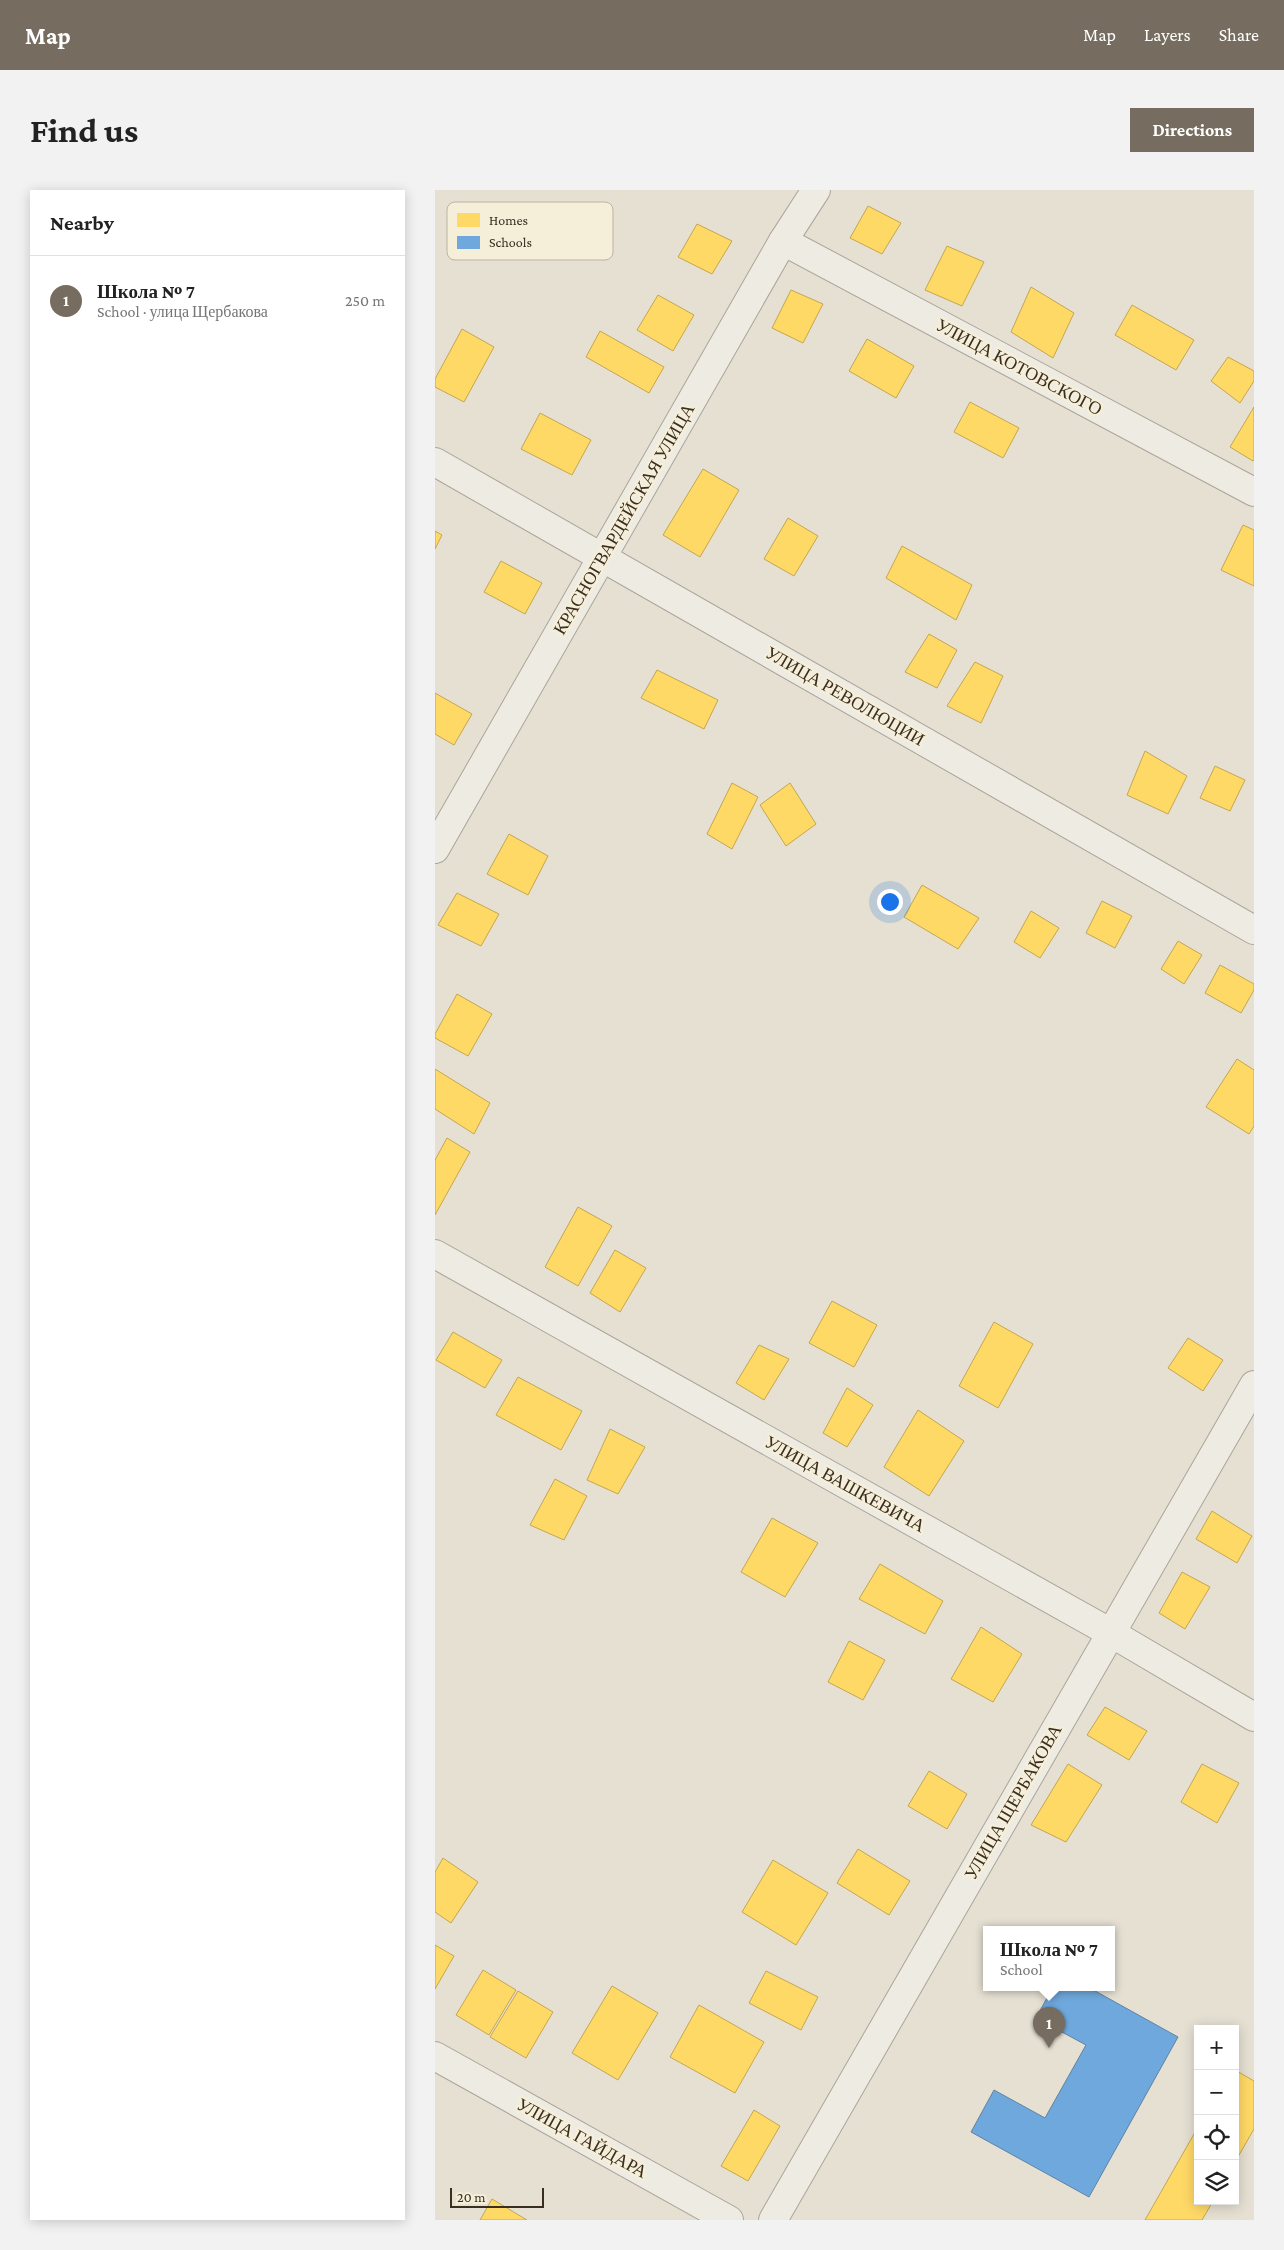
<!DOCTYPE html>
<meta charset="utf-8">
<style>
body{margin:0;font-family:"Crimson Pro",serif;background:#f2f2f2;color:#222}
.controls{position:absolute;right:15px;bottom:15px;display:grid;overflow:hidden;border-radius:0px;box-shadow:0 2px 12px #0003}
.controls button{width:45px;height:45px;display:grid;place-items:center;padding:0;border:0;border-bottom:1px solid #e0e0e0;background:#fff;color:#222;font:25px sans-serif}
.scale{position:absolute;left:15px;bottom:12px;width:94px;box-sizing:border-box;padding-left:5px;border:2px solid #3a2e21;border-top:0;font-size:14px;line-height:18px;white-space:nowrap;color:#3a2e21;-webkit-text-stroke:4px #f5eed9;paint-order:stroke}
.you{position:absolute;left:454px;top:711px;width:18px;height:18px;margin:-12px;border:4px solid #fff;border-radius:50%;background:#1a73e8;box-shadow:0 0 0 8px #1a73e833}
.badge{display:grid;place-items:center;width:32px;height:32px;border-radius:50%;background:#766c5f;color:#fff;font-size:16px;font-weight:700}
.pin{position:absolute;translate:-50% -41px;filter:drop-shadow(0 1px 2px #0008)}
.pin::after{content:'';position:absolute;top:26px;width:18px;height:15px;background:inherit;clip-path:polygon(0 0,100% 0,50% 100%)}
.popup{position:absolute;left:548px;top:1736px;width:132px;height:65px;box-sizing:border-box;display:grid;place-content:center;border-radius:0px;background:#fff;filter:drop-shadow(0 1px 4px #0005);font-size:16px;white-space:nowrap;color:#767676}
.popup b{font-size:19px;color:#222}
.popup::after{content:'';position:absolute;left:50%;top:100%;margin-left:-10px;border:10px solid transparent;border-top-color:#fff}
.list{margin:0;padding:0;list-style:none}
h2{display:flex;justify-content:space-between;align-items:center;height:65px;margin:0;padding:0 20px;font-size:21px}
h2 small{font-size:16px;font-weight:400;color:#767676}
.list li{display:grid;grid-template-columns:32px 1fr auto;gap:15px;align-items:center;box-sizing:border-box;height:90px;padding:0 20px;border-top:1px solid #e0e0e0}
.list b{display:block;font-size:19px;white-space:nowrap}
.list p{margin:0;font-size:16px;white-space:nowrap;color:#767676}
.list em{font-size:16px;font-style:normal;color:#767676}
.icon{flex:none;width:28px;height:28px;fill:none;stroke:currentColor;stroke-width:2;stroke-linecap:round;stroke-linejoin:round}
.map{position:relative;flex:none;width:819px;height:2030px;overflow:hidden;border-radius:0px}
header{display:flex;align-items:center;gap:30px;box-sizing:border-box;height:70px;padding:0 25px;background:#766c5f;color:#fff}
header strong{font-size:24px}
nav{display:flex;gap:28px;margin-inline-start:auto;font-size:18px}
.intro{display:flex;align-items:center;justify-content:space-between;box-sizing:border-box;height:120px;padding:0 30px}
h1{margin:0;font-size:35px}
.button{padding:12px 22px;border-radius:0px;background:#766c5f;color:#fff;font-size:18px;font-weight:700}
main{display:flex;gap:30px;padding:0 30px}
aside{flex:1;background:#fff;border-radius:0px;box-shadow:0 2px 12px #0003}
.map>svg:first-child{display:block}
.homes{fill:#ffd966;stroke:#c4a651}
.schools{fill:#6fa8dc;stroke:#5f83a4}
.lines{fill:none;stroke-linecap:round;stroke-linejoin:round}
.minor-casing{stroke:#aba59a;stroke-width:30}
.minor{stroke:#eeebe3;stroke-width:28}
.labels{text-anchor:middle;stroke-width:5;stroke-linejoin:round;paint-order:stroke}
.street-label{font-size:18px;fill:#3a2e21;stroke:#f5eed9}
.key{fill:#f5eed9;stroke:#bdb4a2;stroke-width:1}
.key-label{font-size:14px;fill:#3a2e21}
</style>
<header>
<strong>Map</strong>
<nav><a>Map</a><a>Layers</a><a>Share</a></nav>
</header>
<div class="intro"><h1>Find us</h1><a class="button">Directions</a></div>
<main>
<aside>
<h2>Nearby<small></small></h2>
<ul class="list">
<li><span class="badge">1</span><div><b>Школа № 7</b><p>School · улица Щербакова</p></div><em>250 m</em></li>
</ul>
</aside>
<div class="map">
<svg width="819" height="2030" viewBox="0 0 819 2030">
<rect width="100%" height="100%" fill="#e5e0d2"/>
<g class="homes">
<path d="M433,16L466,33L447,64L415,48Z"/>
<path d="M262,34L297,51L277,84L243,67Z"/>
<path d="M512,56L549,72L527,116L490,100Z"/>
<path d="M596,97L639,123L618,168L576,142Z"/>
<path d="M356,100L388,114L368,153L337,138Z"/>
<path d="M223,105L259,125L238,161L202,140Z"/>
<path d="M697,115L759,150L741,180L680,145Z"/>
<path d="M27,139L59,157L29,212L0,197V189Z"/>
<path d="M165,141L229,177L214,203L151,167Z"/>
<path d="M432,149L479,176L461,208L414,181Z"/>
<path d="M793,167L819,181V191L805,213L776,191Z"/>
<path d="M535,212L584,238L568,268L519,242Z"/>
<path d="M819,217V270L818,271L795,257Z"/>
<path d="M105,223L156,250L137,285L86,259Z"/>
<path d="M268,279L304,300L265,367L228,345Z"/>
<path d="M353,328L383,346L359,386L329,369Z"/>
<path d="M808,335L819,340V396L786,380Z"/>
<path d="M0,341L7,345L0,359Z"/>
<path d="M467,356L537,395L521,430L451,388Z"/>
<path d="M66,371L107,393L90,424L49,402Z"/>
<path d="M494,444L522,460L502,498L470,482Z"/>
<path d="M540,472L568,486L546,533L512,516Z"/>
<path d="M222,480L283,510L269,539L206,508Z"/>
<path d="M0,503L37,524L19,555L0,544Z"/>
<path d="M710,561L752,586L733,624L692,605Z"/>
<path d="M780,576L810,590L795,621L765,608Z"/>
<path d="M297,593L323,607L297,659L272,644Z"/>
<path d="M355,593L381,634L351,656L325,615Z"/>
<path d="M74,644L113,666L93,705L52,684Z"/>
<path d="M487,695L544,728L523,759L469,727Z"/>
<path d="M22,703L64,724L46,756L3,735Z"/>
<path d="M667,711L697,726L680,758L651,743Z"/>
<path d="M596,721L624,738L605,768L579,752Z"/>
<path d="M743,751L767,765L749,794L726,779Z"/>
<path d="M785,775L819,794V800L806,823L770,803Z"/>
<path d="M22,804L57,824L33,866L0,848V844Z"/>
<path d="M802,869L819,880V936L814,944L771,917Z"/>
<path d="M0,879L55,913L39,944L0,919Z"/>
<path d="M12,948L35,962L0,1025V970Z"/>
<path d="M143,1017L177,1036L143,1096L110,1077Z"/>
<path d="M180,1060L211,1078L185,1122L155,1103Z"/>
<path d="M397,1111L442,1135L419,1177L374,1153Z"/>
<path d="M559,1132L598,1154L563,1218L524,1196Z"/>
<path d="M18,1142L67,1170L50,1198L1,1170Z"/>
<path d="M753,1148L788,1170L768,1201L733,1178Z"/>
<path d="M324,1155L354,1169L329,1210L301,1193Z"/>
<path d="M83,1187L147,1221L126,1260L61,1225Z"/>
<path d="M412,1198L438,1215L412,1257L388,1243Z"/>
<path d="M483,1220L529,1251L494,1306L449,1277Z"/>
<path d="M175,1239L210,1257L183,1304L152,1290Z"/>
<path d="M120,1289L152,1306L129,1350L95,1335Z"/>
<path d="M777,1321L817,1346L802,1373L761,1349Z"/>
<path d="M337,1328L383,1353L350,1407L306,1382Z"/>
<path d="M445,1374L508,1411L490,1444L424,1409Z"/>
<path d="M747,1382L775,1397L750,1439L724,1423Z"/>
<path d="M546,1437L587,1464L558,1512L516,1489Z"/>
<path d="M414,1451L450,1470L428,1510L393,1492Z"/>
<path d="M670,1517L712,1541L694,1570L652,1545Z"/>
<path d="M633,1574L667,1595L631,1652L596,1635Z"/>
<path d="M767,1574L804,1593L782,1633L746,1612Z"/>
<path d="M494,1581L532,1604L512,1639L473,1616Z"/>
<path d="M423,1659L475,1691L454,1725L402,1693Z"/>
<path d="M8,1668L43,1692L16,1733L0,1722V1682Z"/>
<path d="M338,1670L393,1703L361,1755L307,1722Z"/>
<path d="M0,1755L19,1766L0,1799Z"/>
<path d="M48,1780L81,1800L54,1845L21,1825Z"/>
<path d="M331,1781L383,1807L366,1840L314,1813Z"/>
<path d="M177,1796L223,1823L183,1890L137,1863Z"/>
<path d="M83,1801L118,1822L91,1868L55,1847Z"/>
<path d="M264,1815L329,1852L300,1903L235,1867Z"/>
<path d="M800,1880L819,1891V1939L800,1972Z"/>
<path d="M319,1920L345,1936L313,1991L286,1976Z"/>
<path d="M763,1937V2011H778L767,2030H710Z"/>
<path d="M57,2009L92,2030H45Z"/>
</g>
<path class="schools" d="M618,1797H653L743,1847L654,2007L536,1942L559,1900L610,1928L651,1855L601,1828Z"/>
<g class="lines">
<g class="minor-casing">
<g id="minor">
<path d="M348,51L819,302"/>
<path d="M0,272L819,740"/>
<path d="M0,659L348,51L381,0"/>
<path d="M0,1064L676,1443L819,1527"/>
<path d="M0,1866L294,2030"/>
<path d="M338,2030L819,1195"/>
</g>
</g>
<use href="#minor" class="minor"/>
</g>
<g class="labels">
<g class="street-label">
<text transform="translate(584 177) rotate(28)" y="6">УЛИЦА КОТОВСКОГО</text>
<text transform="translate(189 329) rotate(-60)" y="6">КРАСНОГВАРДЕЙСКАЯ УЛИЦА</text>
<text transform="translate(410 506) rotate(30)" y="6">УЛИЦА РЕВОЛЮЦИИ</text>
<text transform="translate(410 1294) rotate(29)" y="6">УЛИЦА ВАШКЕВИЧА</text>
<text transform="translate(578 1612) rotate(-60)" y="6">УЛИЦА ЩЕРБАКОВА</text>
<text transform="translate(147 1948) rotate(29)" y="6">УЛИЦА ГАЙДАРА</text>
</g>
</g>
<rect x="12" y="12" width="166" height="58" rx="8" class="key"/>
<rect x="22" y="23" width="23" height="14" fill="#ffd966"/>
<rect x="22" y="46" width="23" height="13" fill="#6fa8dc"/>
<g class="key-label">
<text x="54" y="35">Homes</text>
<text x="54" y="57">Schools</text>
</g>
</svg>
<div class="controls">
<button>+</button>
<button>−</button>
<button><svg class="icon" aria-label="locate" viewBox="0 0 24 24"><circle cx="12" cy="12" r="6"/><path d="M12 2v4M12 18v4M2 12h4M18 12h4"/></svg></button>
<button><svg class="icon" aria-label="layers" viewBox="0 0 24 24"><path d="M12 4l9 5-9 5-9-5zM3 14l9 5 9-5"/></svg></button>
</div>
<div class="scale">20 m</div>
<div class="you"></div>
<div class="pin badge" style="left:614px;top:1858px">1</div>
<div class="popup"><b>Школа № 7</b>School</div>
</div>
</main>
